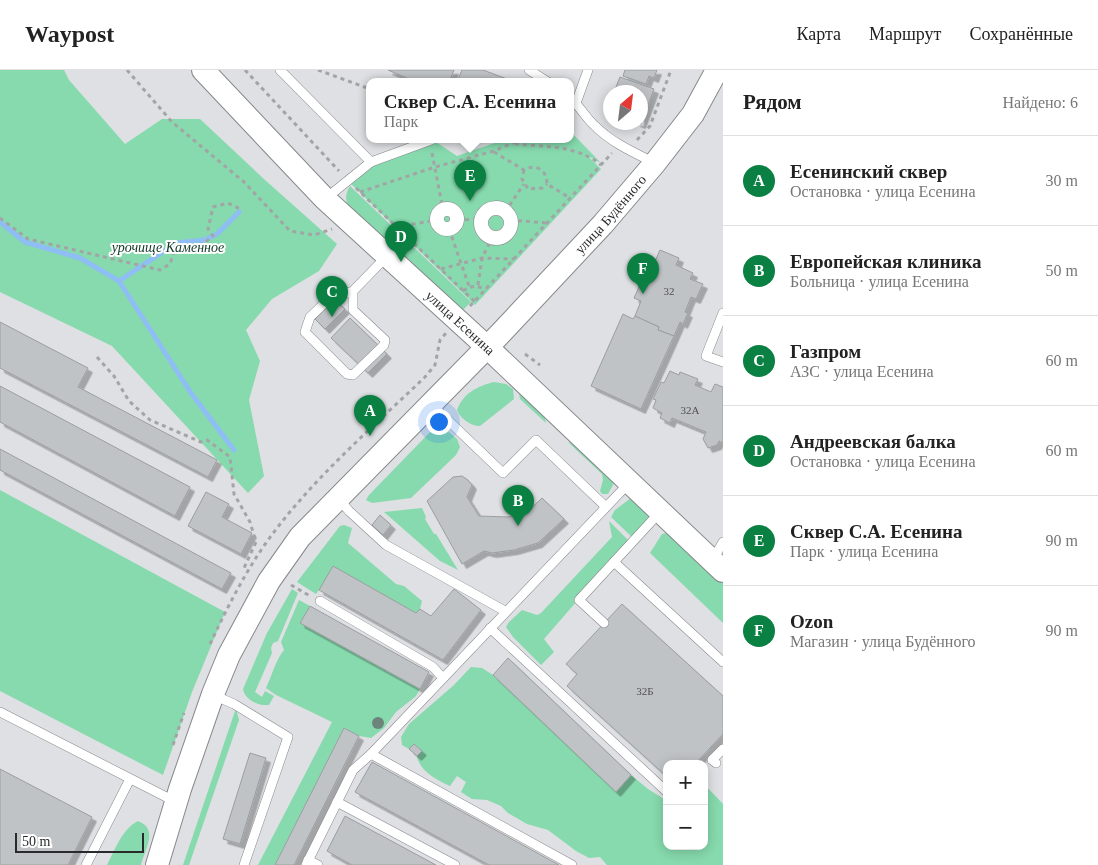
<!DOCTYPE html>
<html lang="ru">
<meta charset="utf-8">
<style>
body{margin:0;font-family:Georgia,serif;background:#f2f2f2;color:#222}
.controls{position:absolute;right:15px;bottom:15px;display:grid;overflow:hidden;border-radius:10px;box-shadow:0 2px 12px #0003}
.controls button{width:45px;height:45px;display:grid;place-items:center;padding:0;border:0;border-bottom:1px solid #e0e0e0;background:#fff;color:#222;font:25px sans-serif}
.compass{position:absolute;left:603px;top:15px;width:45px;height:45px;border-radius:50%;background:#fff;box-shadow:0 2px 12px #0003;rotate:28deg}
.scale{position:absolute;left:15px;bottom:12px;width:129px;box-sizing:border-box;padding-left:5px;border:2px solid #292a2b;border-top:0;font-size:14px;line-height:18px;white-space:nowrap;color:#292a2b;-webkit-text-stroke:4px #fff;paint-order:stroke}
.you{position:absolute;left:438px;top:351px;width:18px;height:18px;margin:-12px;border:4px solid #fff;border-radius:50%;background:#1a73e8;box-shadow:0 0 0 8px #1a73e833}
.badge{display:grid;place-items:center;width:32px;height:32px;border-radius:50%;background:#0b8043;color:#fff;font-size:16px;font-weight:700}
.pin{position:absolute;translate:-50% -41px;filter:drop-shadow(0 1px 2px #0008)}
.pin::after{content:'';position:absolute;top:26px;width:18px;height:15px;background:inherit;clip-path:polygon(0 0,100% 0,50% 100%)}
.popup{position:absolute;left:366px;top:8px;width:208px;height:65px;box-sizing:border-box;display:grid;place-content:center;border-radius:10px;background:#fff;filter:drop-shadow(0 1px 4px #0005);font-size:16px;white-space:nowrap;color:#767676}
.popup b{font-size:19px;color:#222}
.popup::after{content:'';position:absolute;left:50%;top:100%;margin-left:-10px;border:10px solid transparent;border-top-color:#fff}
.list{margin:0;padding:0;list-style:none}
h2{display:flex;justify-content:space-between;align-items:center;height:65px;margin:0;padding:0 20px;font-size:21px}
h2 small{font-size:16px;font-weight:400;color:#767676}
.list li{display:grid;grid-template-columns:32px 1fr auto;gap:15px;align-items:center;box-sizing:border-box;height:90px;padding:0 20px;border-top:1px solid #e0e0e0}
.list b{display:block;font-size:19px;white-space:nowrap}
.list p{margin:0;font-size:16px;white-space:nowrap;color:#767676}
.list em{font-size:16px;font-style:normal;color:#767676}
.map{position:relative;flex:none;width:723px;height:795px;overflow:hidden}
header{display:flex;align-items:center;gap:30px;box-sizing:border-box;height:70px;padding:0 25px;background:#fff;border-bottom:1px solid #e0e0e0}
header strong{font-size:24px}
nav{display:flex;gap:28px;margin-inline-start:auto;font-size:18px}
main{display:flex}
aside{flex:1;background:#fff}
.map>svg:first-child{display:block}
.green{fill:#86daad}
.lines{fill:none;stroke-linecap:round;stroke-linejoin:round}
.stream{stroke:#8ebef4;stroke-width:5}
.building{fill:#c0c3c6;stroke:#9b9ea0;filter:url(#shadow)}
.service-casing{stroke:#86888b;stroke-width:10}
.pedestrian-casing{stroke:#86888b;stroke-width:15}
.tertiary-casing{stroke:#86888b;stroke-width:24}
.path{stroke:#a2a4a6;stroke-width:3;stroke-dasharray:4 4;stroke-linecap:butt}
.service{stroke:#fff;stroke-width:9}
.pedestrian{stroke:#fff;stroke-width:14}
.tertiary{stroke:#fff;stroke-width:22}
.tree{fill:#6c847a}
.labels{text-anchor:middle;stroke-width:4;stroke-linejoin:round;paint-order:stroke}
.number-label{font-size:11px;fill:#4f5052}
.street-label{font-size:14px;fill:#292a2b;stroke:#fff}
.park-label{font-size:14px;font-style:italic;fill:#0f3825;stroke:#fff}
</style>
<header>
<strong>Waypost</strong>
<nav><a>Карта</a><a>Маршрут</a><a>Сохранённые</a></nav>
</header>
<main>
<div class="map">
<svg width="723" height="795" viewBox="0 0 723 795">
<defs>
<filter id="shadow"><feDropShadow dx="4.5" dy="4.5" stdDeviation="0" flood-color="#0004"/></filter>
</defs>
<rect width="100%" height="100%" fill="#dee0e3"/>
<g class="green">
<path d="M0,0H64L69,10L125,74L162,49H200L265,110L337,174L319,201L272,229L246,260L260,291L249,330L264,406L248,423L112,276L0,222Z"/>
<path d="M570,61L601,93L588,86L601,99L475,235L344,107L366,91L436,72L457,86L503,70H570Z"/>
<path d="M350,116L471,232L459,244L349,139C345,130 345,124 350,116Z"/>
<path d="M494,312L506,314L513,319L514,329L480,356C470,356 460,348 457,340C463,323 478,316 494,312Z"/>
<path d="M519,324L544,345L546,353L520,329Z"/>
<path d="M442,356L457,369L460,377L456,385L411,428L372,433L366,430L369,425L435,357Z"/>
<path d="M568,372L581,377L614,413L608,424H602L600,421L603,410L602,404Z"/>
<path d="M0,420L225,542L192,622L163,705L0,621Z"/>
<path d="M631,428L650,443L647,450L632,467L611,447L615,440Z"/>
<path d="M422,438L426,447L425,449L434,464H436L458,500L440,491L384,442Z"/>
<path d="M609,451L629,471L544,569L554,582L541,595L513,567L506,557L509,552L522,540L537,545L541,543L612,467Z"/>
<path d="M344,455L352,458L348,473L396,514L404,516L422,531L420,539L416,543L319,520L316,524L297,512L340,456Z"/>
<path d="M670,462L723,507V553L650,483L662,464Z"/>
<path d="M292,519L298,523L278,571L273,573L271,578L272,583L255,622L262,627L265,621L274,626L269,635C258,636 245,630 243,619L267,563Z"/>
<path d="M299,530L310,536L301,553L420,619L416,626L396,642L384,658L371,668L359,666L344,658L275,795H258L332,652L276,625L266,618C272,606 275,591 284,580L281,572Z"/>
<path d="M471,597L482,598L493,605L615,721L631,705L648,719L667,731V776H704V714L723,734V795H607L600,787L589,788L576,781L548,760L527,754L508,743L501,736L487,730L472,729L461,722L466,712L457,706L450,716C437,710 420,702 417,686L422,681L414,674L409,679L402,675L401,667L409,654L454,615Z"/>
<path d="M236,638L239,650L189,795H183Z"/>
<path d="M138,751C159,759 145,779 141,795H107C115,780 122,759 138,751Z"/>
</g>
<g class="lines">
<g class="stream">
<path d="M0,152L25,172L80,188L119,211L191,323L234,380"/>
<path d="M119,211L176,173L204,170L217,164L239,142"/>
</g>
</g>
<g class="building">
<path d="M388,0H454L449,12H416Z"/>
<path d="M462,0H483L515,12H457Z"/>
<path d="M625,0H657L654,8L649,6L646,14L623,6Z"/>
<path d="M620,7L654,19L641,54L636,52H640V22H614Z"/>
<path d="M660,180L679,188L676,195L693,203L690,209L703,214L696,229L691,227L685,242L688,243L683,254L680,252L674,266L658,260L659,257L635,246L641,231L634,228L648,197L652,198Z"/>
<path d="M334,229L345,239L325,259L315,249Z"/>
<path d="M623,244L633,249L635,246L659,257L658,260L674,266L641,339L591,316Z"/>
<path d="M350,248L387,284L368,303L331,268Z"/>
<path d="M0,252L88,298L78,317L217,390L208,407L0,298Z"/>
<path d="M670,301L679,305L680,302L698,309L695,315L711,322L715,314L723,317V373L719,371L717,375L708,378L703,369L706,362L672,348L670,353L660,348L662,343L653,338L656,330L653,329L661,312L664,313Z"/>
<path d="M0,316L190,417L175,446L0,352Z"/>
<path d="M0,379L231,503L222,519L0,400Z"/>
<path d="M462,406L468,410L472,415L467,427L479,446L508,447L527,442L542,428L564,449L538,473L514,480L492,483L484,481L462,494L427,431L453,407Z"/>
<path d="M206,422L229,434L222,447L252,463L241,484L188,456Z"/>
<path d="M380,445L391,455L383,465L372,455Z"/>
<path d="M333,496L416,543L420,539L431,546L454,519L481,540L443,590L319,520Z"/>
<path d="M622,534L723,626V664L695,694H667L666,706L567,616L577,604L566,594Z"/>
<path d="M310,536L429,602L420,619L300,553Z"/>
<path d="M508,588L631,705L616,722L493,605Z"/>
<path d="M344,658L359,666L294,795H275Z"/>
<path d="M414,674L422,681L417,686L409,679Z"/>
<path d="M250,683L266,688L240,774L223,769Z"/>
<path d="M372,692L559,795H489L355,722Z"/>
<path d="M0,699L92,747L68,795H0Z"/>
<path d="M345,746L436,795H352L327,781Z"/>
</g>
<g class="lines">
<g class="service-casing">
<g id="service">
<path d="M280,0L371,92L431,70"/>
<path d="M529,0L548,12"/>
<path d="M570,28C580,36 585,47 594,55C612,73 633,82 655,93"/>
<path d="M576,33L588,0"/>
<path d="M325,129L371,92"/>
<path d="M353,221V240L385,270L384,275L353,305L347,304L305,262L310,247L330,228L353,221L387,186"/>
<path d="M723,243L706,286L723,292"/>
<path d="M431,334L503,403L536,370L606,437"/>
<path d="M338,428L349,441L386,475L505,541"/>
<path d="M712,491L723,472"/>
<path d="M614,492L723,592"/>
<path d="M320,531L433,597L442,607"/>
<path d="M604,553L579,530L660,442"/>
<path d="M490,558L667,722"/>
<path d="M213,625L234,634L288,667L244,795"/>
<path d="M0,642L176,732"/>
<path d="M371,684L572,795"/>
<path d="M716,693L712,690L723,679"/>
<path d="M337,732L455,795"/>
<path d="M308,790L318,795"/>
<path d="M86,795L130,709"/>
<path d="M306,795L353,700L371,684L629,413"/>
</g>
</g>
<g class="pedestrian-casing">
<g id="pedestrian">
<circle cx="496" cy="153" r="15"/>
<circle cx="447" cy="149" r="10"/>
</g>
</g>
<g class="tertiary-casing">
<g id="tertiary">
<path id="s1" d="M203,0L325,129L487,277L723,501"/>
<path id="s2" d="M157,795L180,719L213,624L229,585L269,511L300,467L499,265L603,154L655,93L693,44L717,0"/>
</g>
</g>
<g class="path">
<path d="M127,0L172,52L244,112L290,161L314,165L332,159"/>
<path d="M245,0L339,101"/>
<path d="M318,0L370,19"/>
<path d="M637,70L650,56L671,0"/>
<path d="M515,74C544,77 578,75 601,95"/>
<path d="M494,82L524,100C536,93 547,100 547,114L570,128"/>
<path d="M432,83L443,140"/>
<path d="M524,100L522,109L528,119L542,118L547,114"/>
<path d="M356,118L475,232"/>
<path d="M360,122L435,97L494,81L520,70"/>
<path d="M505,142L524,114"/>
<path d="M0,148L28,169L160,200L170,194L176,176L203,174L213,166L208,159L213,137L228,133L240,139"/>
<path d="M457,150L482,149"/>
<path d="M510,150L547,153"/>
<path d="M396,157L437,150"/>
<path d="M449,159L469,216"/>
<path d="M441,199L482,188L514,189"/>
<path d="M478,215L482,188L492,168"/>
<path d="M463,221C472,215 477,215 486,220"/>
<path d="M470,236L612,83"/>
<path d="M525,284L540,295"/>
<path d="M97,287L114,306L129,331L150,350L201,372L207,370L230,387L234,424L250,452L256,472L244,498"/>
<path d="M291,515L310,526"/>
<path d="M210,574C228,536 248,496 274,462C317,405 374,356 425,307L435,295L440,270L446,263"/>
<path d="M173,675L184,643"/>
</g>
<use href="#service" class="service"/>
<use href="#pedestrian" class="pedestrian"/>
<use href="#tertiary" class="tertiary"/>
</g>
<circle class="tree" cx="378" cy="653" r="6"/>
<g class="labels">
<g class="number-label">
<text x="669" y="225">32</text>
<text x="690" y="344">32А</text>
<text x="645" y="625">32Б</text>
</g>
<g class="street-label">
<text dy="5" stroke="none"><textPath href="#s2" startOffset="808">улица Будённого</textPath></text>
<text dy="5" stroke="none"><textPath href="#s1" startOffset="361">улица Есенина</textPath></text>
</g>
<g class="park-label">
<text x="168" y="182">урочище Каменное</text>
</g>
</g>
</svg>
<div class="controls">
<button>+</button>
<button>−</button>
</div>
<svg class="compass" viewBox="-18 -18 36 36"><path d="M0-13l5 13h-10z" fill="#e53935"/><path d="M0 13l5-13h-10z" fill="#767676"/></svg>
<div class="scale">50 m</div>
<div class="you"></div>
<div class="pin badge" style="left:370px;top:366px">A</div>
<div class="pin badge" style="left:518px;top:456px">B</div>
<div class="pin badge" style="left:332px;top:247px">C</div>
<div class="pin badge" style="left:401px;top:192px">D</div>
<div class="pin badge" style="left:470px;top:131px">E</div>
<div class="popup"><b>Сквер С.А. Есенина</b>Парк</div>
<div class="pin badge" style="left:643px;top:224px">F</div>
</div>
<aside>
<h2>Рядом<small>Найдено: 6</small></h2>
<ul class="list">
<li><span class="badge">A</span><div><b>Есенинский сквер</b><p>Остановка · улица Есенина</p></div><em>30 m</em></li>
<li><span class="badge">B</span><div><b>Европейская клиника</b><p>Больница · улица Есенина</p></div><em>50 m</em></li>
<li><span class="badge">C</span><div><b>Газпром</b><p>АЗС · улица Есенина</p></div><em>60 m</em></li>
<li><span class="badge">D</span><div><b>Андреевская балка</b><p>Остановка · улица Есенина</p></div><em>60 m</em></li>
<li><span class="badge">E</span><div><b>Сквер С.А. Есенина</b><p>Парк · улица Есенина</p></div><em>90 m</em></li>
<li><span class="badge">F</span><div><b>Ozon</b><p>Магазин · улица Будённого</p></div><em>90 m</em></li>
</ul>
</aside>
</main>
